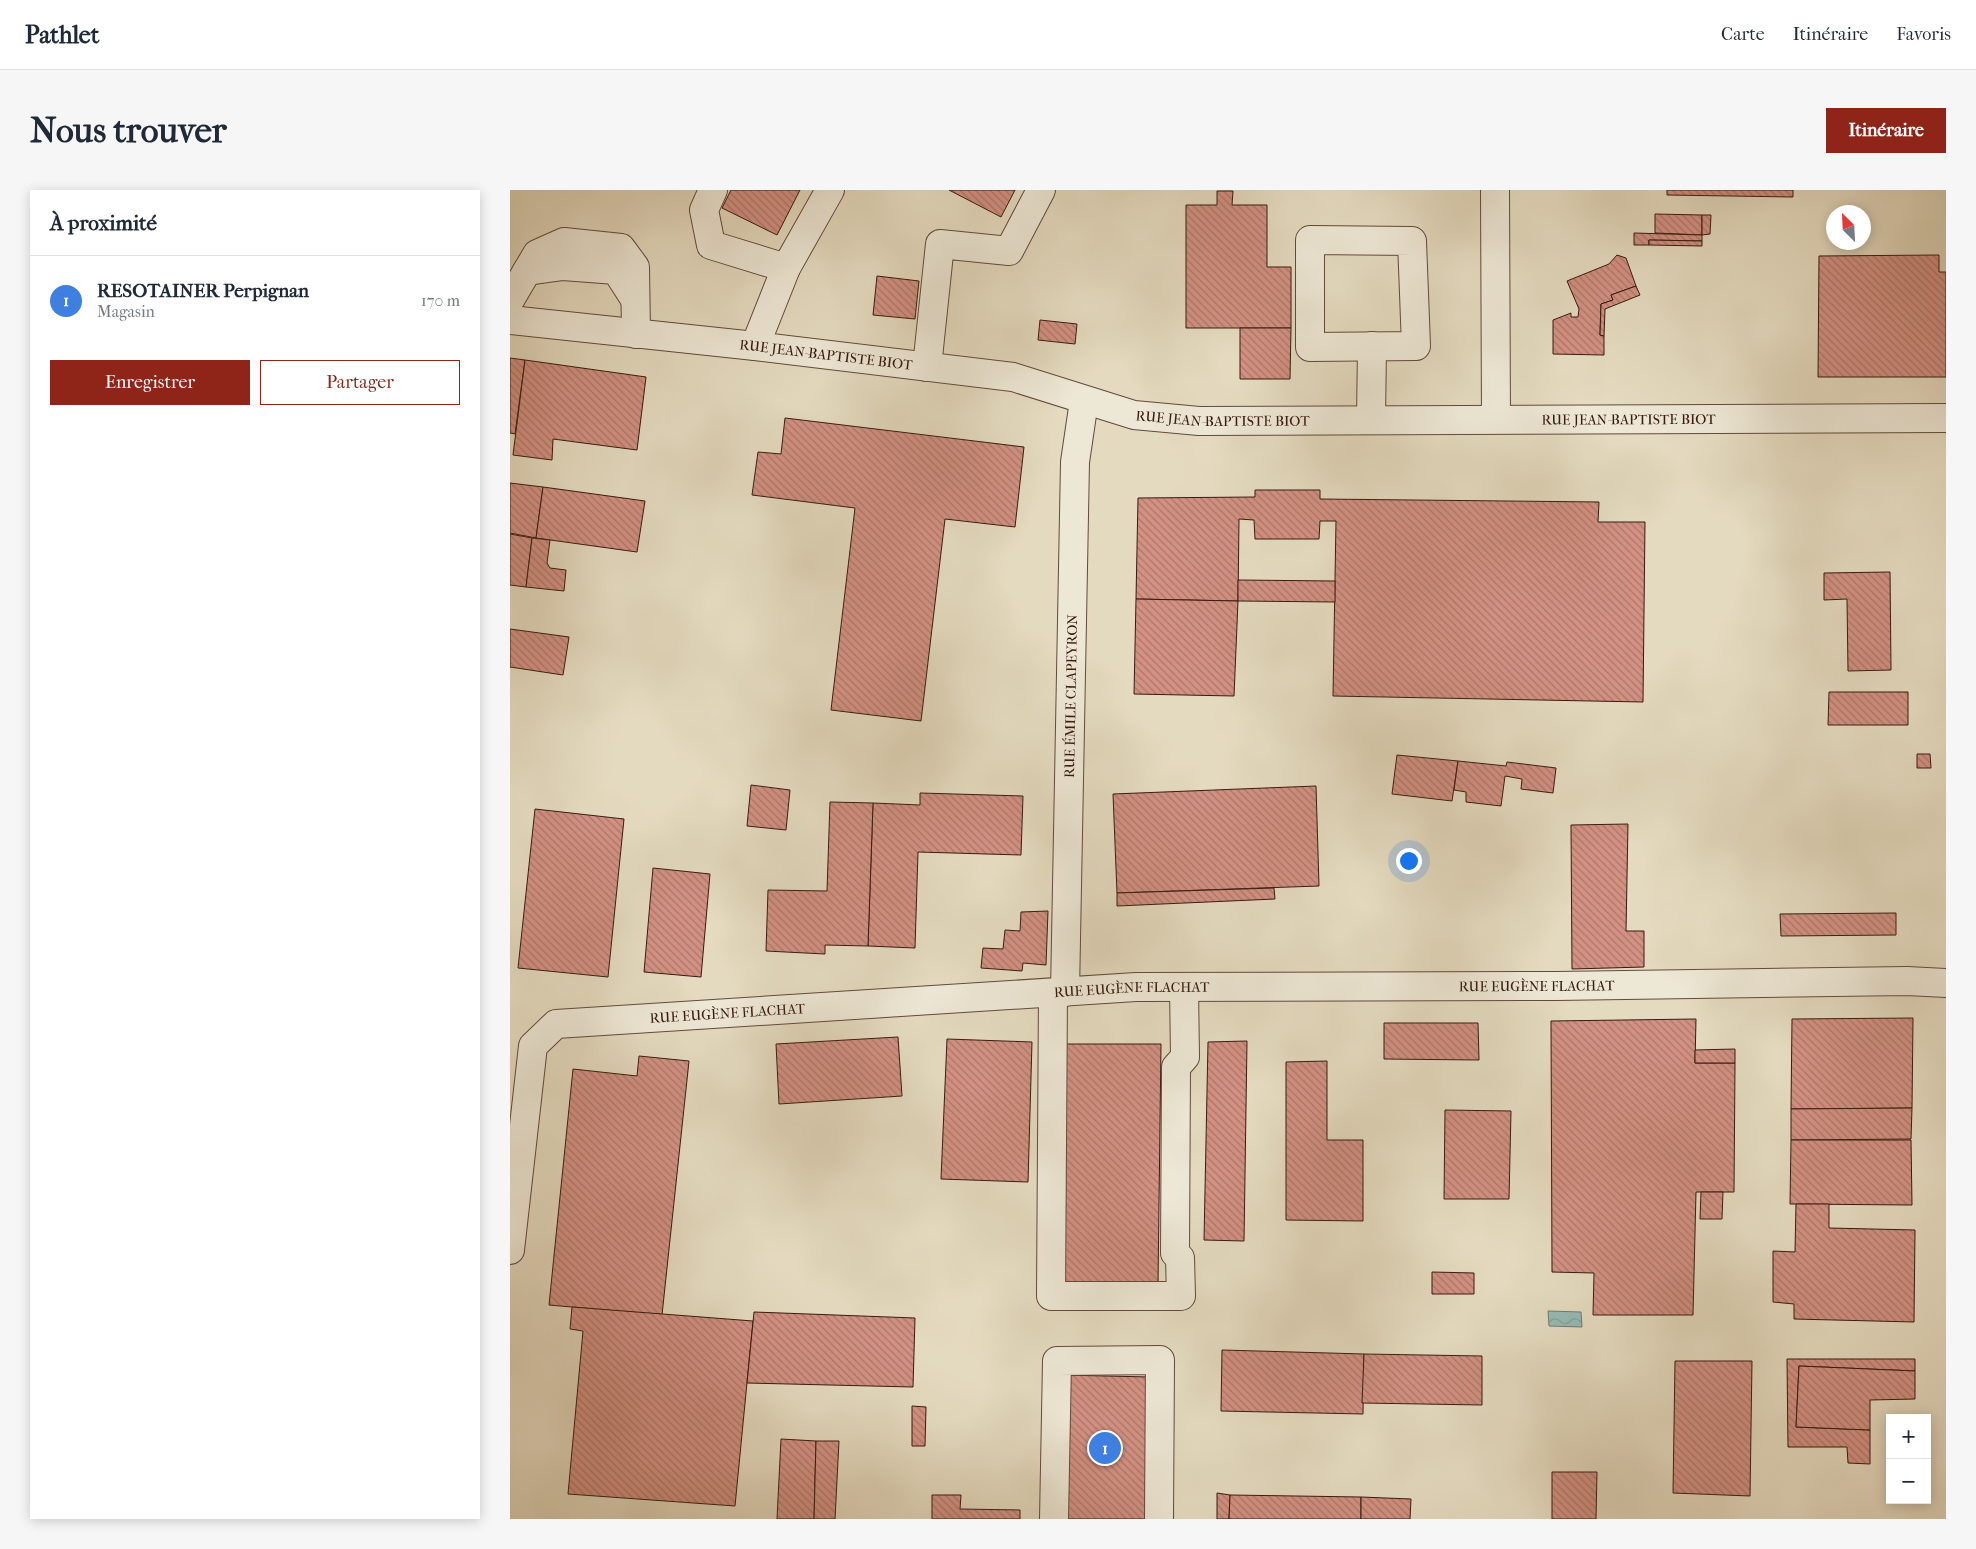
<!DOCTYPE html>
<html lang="fr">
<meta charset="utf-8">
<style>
body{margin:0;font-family:"IM FELL French Canon",serif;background:#f6f6f7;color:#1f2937}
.controls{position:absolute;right:15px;bottom:15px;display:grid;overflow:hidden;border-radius:0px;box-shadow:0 2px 12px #0003}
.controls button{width:45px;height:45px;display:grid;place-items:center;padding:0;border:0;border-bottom:1px solid #e0e1e3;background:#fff;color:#1f2937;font:25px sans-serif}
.compass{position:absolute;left:1316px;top:15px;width:45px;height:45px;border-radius:50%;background:#fff;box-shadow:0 2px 12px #0003;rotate:336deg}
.you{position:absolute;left:898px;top:670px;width:18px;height:18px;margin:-12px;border:4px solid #fff;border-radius:50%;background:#1a73e8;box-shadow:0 0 0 8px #1a73e833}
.badge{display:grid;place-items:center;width:32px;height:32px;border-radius:50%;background:#8f2418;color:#fff;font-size:16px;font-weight:700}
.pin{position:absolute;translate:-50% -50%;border:2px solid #fff;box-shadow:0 1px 5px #0006}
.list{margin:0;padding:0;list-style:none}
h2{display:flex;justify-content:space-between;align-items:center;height:65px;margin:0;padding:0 20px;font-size:21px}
h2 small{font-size:16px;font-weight:400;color:#747a83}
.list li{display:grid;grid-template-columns:32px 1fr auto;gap:15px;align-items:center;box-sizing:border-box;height:90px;padding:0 20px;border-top:1px solid #e0e1e3}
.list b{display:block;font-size:19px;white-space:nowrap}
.list p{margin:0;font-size:16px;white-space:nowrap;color:#747a83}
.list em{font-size:16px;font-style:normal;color:#747a83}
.actions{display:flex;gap:10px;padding:15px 20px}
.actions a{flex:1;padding:11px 0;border:1px solid #8f2418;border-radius:0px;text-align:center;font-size:18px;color:#8f2418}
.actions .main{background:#8f2418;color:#fff}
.map{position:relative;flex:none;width:1436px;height:1329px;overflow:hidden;border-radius:0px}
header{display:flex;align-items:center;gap:30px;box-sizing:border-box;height:70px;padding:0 25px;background:#fff;border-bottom:1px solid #e0e1e3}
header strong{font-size:24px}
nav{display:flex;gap:28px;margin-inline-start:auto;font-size:18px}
.intro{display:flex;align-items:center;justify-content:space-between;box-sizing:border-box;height:120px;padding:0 30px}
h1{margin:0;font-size:35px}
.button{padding:12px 22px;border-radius:0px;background:#8f2418;color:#fff;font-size:18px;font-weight:700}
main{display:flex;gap:30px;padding:0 30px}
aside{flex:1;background:#fff;border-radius:0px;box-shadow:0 2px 12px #0003}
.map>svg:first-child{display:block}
.water{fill:url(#water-waves);stroke:#707a72}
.building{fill:url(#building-back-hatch);stroke:#381a10}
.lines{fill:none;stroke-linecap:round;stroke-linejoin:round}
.minor-casing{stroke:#634a3c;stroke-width:30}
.minor{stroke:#ede7d5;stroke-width:28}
.labels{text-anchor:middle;stroke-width:5;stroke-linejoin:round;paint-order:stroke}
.street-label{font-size:14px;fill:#381a10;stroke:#ede7d5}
</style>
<header>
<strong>Pathlet</strong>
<nav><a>Carte</a><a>Itinéraire</a><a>Favoris</a></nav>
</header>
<div class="intro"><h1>Nous trouver</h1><a class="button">Itinéraire</a></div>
<main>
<aside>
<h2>À proximité<small></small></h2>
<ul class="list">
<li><span class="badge" style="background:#3f7fe0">1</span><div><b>RESOTAINER Perpignan</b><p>Magasin</p></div><em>170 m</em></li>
</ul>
<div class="actions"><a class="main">Enregistrer</a><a>Partager</a></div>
</aside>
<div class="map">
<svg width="1436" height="1329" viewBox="0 0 1436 1329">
<defs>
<pattern id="water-waves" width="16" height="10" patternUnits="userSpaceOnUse" patternTransform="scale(1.25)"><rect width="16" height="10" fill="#95bab4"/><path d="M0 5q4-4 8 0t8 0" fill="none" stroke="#819f9a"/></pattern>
<pattern id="building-back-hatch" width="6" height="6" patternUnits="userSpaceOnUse" patternTransform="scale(1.25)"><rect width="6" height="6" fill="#d39183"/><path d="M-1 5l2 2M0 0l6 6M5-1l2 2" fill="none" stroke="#ac766a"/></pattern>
</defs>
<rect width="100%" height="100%" fill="#e4dabf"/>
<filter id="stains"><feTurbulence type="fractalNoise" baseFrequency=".004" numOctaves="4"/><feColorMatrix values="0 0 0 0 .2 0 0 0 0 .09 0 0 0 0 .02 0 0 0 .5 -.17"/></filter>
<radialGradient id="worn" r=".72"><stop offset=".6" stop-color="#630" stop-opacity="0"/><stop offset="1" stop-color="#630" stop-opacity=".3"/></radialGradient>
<path class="water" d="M1038,1121L1071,1122L1072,1137L1039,1136Z"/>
<g class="building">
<path d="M221,0H290L267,45L212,18Z"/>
<path d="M439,0H505L491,27Z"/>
<path d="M1157,0H1283V7L1157,5Z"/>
<path d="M707,1H723L722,15H757V77H781V138H676V15H707Z"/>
<path d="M1145,24L1192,25V45L1145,43Z"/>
<path d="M1192,25H1201L1200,44L1192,45Z"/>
<path d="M1124,43L1192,45V51L1139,50V55H1124Z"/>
<path d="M1139,50L1192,51V56L1139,55Z"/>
<path d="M1107,65L1116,68L1126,96L1101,105L1103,110L1091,114L1090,145L1094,146V165L1043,164V130L1061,123V127H1068L1069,119L1057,91L1099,74Z"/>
<path d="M1429,65V82H1436V187H1308L1309,66Z"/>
<path d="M367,86L409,91L405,129L363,125Z"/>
<path d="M1126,96L1130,105L1095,119L1094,146L1090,145L1091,114L1103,110L1101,105Z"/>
<path d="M530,130L567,134L565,154L528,150Z"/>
<path d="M730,138H781L780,189H730Z"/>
<path d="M0,168L15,170L5,244L0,243Z"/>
<path d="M15,170L136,187L127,260L43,249L42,270L3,265Z"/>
<path d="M275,228L514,257L505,337L435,329L411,531L321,520L345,318L242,305L248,262L271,264Z"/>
<path d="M0,293L33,297L26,348L0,343Z"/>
<path d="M33,297L135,311L127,362L26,348Z"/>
<path d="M745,300H810V309L1089,312L1088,332H1135L1133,512L823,506L826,331H810L809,349H745L744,330L729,329L728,411L626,409L628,308L745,307Z"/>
<path d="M0,344L22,348L16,397L0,395Z"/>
<path d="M22,348L40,350L37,373L40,378L56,380L54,401L16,397Z"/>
<path d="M1380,382L1381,480L1338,481L1337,409L1314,410V383Z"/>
<path d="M728,390L825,391V412L728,411Z"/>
<path d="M626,409L728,411L724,506L624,504Z"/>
<path d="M0,439L59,447L53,485L0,477Z"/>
<path d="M1319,502H1398V535H1318Z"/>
<path d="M1407,564H1420L1421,578H1407Z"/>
<path d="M887,565L948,571L942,611L882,604Z"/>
<path d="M948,571L996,576L997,572L1046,578L1043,603L1011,599L1012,589L995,586L991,616L956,612V602L944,600Z"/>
<path d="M241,595L280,600L276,640L237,636Z"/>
<path d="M806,596L809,696L607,703L603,604Z"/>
<path d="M410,603L513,606L511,665L408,662L405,758L358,756L363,613L410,615Z"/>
<path d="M320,612L363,613L358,756L315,755V764L256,761L258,700L317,701Z"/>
<path d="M25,619L114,629L98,787L8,778Z"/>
<path d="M1118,634L1116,741H1134V777L1062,779L1061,635Z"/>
<path d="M143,678L200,684L191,787L134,782Z"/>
<path d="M764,698L765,709L607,716V703Z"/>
<path d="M538,721L536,775L513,773L512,781L471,778L473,758L493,759L495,740L510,741L511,722Z"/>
<path d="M1386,723V745L1271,746L1270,724Z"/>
<path d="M1403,828L1402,918L1281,919L1282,829Z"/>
<path d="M1186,829L1185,873H1225L1224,1002H1186L1183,1125H1083L1084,1083L1042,1082L1041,831Z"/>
<path d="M874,833H968L969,870L874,869Z"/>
<path d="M388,847L392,906L269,914L266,854Z"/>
<path d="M437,849L522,852L518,992L431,989Z"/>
<path d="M737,851L734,1051L694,1050L698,852Z"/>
<path d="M556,854H651L648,1095H554Z"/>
<path d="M1225,859V873H1185V860Z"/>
<path d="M129,866L179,871L152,1125L39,1115L63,879L127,886Z"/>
<path d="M817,871V950H853V1031L776,1030V872Z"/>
<path d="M1402,918L1401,949L1281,950V919Z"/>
<path d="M935,920L1001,921L999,1009H934Z"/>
<path d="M1281,950H1401L1402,1015L1280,1014Z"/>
<path d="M1191,1002H1213L1212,1029H1190Z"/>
<path d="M1286,1014H1319V1038L1405,1040L1404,1132L1284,1129V1114L1263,1112V1061L1285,1062Z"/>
<path d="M922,1082L964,1083V1104H922Z"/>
<path d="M62,1117L243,1131L225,1316L58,1304L73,1141L60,1139Z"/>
<path d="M244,1122L405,1128L403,1197L237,1193Z"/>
<path d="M712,1160L854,1164L853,1224L711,1221Z"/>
<path d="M854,1164L972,1166V1215L852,1213Z"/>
<path d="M1277,1169H1405V1181L1289,1176L1286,1237L1360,1240V1274L1338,1273L1337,1257H1278Z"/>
<path d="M1165,1171H1242L1240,1306L1163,1303Z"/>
<path d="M1289,1176L1405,1181V1209L1360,1210V1240L1286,1237Z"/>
<path d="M552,1185L640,1187L637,1329H550Z"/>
<path d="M402,1216L416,1217L415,1256H402Z"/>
<path d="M271,1249L306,1251L304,1329H267Z"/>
<path d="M306,1251H329L325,1329H304Z"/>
<path d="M1042,1282H1087L1086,1329H1042Z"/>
<path d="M707,1303L720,1305L719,1329H707Z"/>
<path d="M422,1305H451L450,1319L510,1320V1329H422Z"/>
<path d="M720,1305L851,1307V1329H719Z"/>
<path d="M851,1307L901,1309L900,1329H851Z"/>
</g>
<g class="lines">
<g class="minor-casing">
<g id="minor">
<path d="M203,0L194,20L201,55L276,78"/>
<path d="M985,0L986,229"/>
<path d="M800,50L902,51L906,156L800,157Z"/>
<path d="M17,81L53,76L106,80L124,108"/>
<path d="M0,110L27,64L54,52L111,58L125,77L126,144"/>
<path id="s1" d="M0,130L245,156L503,187L624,225L689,231L1436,228"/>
<path d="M245,156L276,78L320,0"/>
<path d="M417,177L430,54L499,61L531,0"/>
<path d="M861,230L862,156"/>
<path id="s2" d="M555,802L565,272L574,211"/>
<path d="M543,803L541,1106H671L670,1068L665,1063L666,877L675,867L674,797"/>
<path id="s3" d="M0,1060L23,856L46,834L626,797L1046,796L1397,791L1436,793"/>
<path d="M544,1329L547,1171L650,1170L649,1329"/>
</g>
</g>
<use href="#minor" class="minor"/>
</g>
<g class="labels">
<g class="street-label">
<text dy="5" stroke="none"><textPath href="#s1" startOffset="318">RUE JEAN-BAPTISTE BIOT</textPath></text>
<text dy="5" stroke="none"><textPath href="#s1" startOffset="722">RUE JEAN-BAPTISTE BIOT</textPath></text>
<text dy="5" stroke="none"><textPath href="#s1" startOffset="1128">RUE JEAN-BAPTISTE BIOT</textPath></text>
<text dy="5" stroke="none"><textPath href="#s2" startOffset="296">RUE ÉMILE CLAPEYRON</textPath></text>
<text dy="5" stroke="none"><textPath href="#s3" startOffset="1219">RUE EUGÈNE FLACHAT</textPath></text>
<text dy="5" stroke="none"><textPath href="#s3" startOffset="814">RUE EUGÈNE FLACHAT</textPath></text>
<text dy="5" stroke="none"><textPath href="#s3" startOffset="409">RUE EUGÈNE FLACHAT</textPath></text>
</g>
</g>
<rect width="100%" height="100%" filter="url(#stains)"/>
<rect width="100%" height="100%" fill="url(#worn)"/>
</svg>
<div class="controls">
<button>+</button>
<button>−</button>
</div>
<svg class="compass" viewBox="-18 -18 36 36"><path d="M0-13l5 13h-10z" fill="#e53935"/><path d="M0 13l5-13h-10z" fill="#747a83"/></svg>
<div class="you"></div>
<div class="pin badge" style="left:595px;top:1258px;background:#3f7fe0">1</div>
</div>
</main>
